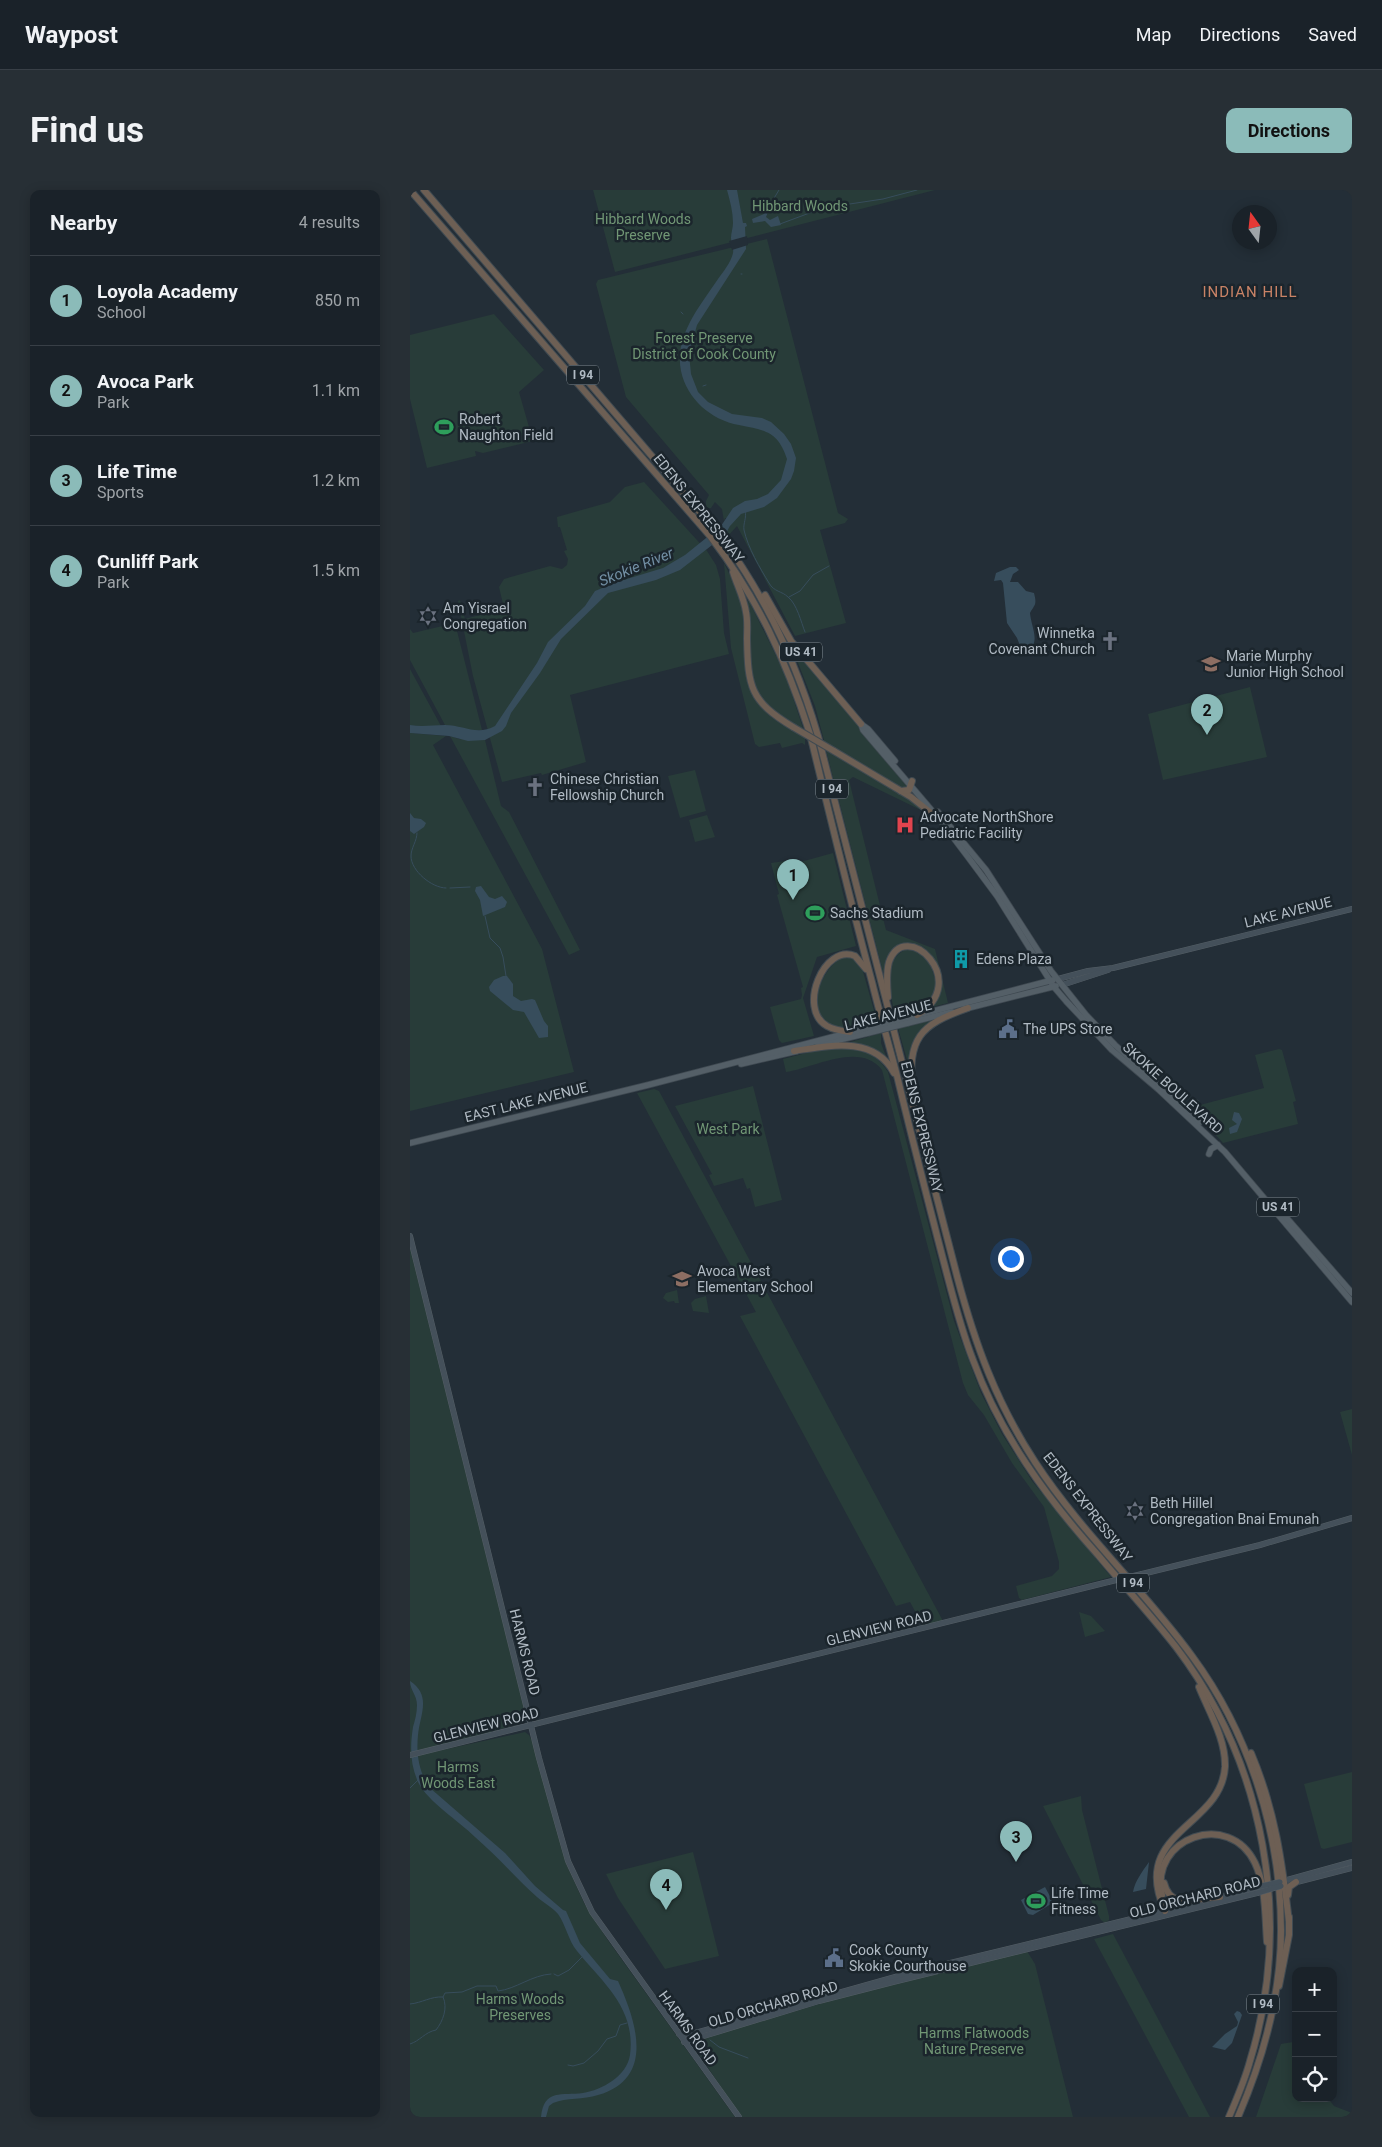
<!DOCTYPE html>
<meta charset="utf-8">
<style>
body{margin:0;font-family:Roboto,sans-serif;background:#272f35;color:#f1f3f6}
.controls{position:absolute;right:15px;bottom:15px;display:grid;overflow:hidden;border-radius:10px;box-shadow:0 2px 12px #0003}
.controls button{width:45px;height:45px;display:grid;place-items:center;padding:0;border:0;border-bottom:1px solid #383f46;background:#1a2229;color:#f1f3f6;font:25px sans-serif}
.compass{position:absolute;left:822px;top:15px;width:45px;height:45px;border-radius:50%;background:#1a2229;box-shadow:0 2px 12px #0003;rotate:345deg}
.you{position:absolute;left:600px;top:1068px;width:18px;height:18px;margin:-12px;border:4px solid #fff;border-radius:50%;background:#1a73e8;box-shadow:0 0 0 8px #1a73e833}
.badge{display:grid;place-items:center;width:32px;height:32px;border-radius:50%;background:#8bbbb9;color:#111;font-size:16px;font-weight:700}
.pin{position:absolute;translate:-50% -41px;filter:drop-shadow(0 1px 2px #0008)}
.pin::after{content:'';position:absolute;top:26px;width:18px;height:15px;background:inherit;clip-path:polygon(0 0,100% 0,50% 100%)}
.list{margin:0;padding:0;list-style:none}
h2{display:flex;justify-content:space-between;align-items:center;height:65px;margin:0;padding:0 20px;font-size:21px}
h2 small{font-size:16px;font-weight:400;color:#9fa4a8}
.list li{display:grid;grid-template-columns:32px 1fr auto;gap:15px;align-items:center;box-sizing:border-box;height:90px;padding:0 20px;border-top:1px solid #383f46}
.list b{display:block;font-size:19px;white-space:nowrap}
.list p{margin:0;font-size:16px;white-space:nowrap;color:#9fa4a8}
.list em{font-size:16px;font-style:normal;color:#9fa4a8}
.icon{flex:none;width:28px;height:28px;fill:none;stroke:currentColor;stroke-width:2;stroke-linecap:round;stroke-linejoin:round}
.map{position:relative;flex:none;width:942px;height:1927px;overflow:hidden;border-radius:10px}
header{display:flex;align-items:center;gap:30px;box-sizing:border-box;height:70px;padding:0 25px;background:#1a2229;border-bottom:1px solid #383f46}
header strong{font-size:24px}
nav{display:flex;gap:28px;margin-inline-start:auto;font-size:18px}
.intro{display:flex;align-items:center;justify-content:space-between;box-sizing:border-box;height:120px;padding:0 30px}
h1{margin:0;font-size:35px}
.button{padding:12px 22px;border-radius:10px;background:#8bbbb9;color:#111;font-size:18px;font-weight:700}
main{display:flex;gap:30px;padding:0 30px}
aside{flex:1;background:#1a2229;border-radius:10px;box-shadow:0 2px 12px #0003}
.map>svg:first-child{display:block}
.green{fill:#283c39}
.water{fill:#374d5c}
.pier{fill:#232e37}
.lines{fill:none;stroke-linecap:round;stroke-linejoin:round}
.stream{stroke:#374d5c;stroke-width:1}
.secondary-casing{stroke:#545e65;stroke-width:6}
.primary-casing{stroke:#3f4951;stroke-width:7}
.highway-casing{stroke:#414b52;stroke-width:8}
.secondary{stroke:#44505a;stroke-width:5}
.primary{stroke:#545f67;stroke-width:5.5}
.highway{stroke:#6d5f54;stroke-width:6}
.secondary-bridge-casing{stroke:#545e65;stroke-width:6;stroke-linecap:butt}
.primary-bridge-casing{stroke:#3f4951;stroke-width:7;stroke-linecap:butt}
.highway-bridge-casing{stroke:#414b52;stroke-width:8;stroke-linecap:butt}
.secondary-bridge{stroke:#44505a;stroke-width:5}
.primary-bridge{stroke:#545f67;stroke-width:5.5}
.highway-bridge{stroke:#6d5f54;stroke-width:6}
.labels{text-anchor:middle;stroke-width:5;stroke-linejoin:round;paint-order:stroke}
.shield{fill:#1b252c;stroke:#848e96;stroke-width:1}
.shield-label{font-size:12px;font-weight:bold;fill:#b1bbc4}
.park-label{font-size:14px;fill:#719775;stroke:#1b252c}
.poi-label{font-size:14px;fill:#b1bbc4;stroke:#1b252c;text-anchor:start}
.street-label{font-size:14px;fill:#b1bbc4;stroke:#1b252c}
.neighbourhood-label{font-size:15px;letter-spacing:1px;fill:#c98366;stroke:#1b252c}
.water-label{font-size:15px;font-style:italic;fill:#7390a5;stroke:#1b252c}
</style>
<header>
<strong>Waypost</strong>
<nav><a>Map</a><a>Directions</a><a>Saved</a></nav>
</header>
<div class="intro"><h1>Find us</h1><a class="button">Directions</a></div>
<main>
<aside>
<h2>Nearby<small>4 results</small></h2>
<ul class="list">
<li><span class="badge">1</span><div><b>Loyola Academy</b><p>School</p></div><em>850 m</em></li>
<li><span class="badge">2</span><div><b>Avoca Park</b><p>Park</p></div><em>1.1 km</em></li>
<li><span class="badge">3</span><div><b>Life Time</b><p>Sports</p></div><em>1.2 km</em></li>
<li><span class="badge">4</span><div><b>Cunliff Park</b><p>Park</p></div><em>1.5 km</em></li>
</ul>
</aside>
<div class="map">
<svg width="942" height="1927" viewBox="0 0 942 1927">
<rect width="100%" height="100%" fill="#232e37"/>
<g class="green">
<path d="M183,0H525L205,82Z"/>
<path d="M357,49L428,323L438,329L435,333L410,340L436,433L385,446L327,336L317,347L316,342L323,331L315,328L314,331L312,319L305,312L301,318H296V311L299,305L216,207L186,94L188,90Z"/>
<path d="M84,124L134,180L109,202L123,251L73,263L65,261L66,266L17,278L0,209V145Z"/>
<path d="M234,292L297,361L306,375L310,389L314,443L319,464L160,505L176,572L132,585L131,583L92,592L63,486L48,411L50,410L55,429L94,418L89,397L94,389L140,376L152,379L157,375L158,369L154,361L157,360L150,337H148L147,327L200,312L215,297Z"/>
<path d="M314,373C322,389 330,406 333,424C339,460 325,492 356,522C367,533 382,540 395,548V555L392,553L372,558L370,553L349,557L345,554L321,458Z"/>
<path d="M339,411L375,484L394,541C384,535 373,529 364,522C333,498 339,448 337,412Z"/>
<path d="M45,433L72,540L63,541L35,535L0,470V439L3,443Z"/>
<path d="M385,459L498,597L493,599L415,554L405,516L383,460Z"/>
<path d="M0,479L31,536H5L1,543L36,546L23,555L132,759L164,882L0,921Z"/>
<path d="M840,497L857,567L753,590L738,524Z"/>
<path d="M40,546L49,549L75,550L91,616L99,622L170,760L159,765Z"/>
<path d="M416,560L515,619L519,624L443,587L439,590L476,740L525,759L538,813L522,817C555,775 487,720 475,780L473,782Z"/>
<path d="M285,580L296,621L270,628L258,586Z"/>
<path d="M297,625L305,647L285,652L279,630Z"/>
<path d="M423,663L446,756L407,767L393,808L404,846L372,853L369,850L360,817L391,809L392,805L391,798L393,797L367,705L369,704L361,673L375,671L376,676Z"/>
<path d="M497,759L514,764C523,780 535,803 515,817C507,822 494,824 485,826C481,804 471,769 497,759Z"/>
<path d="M433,767L446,769L452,778L467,831C453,834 438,840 424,836C391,827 411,778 433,767Z"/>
<path d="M521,830H522L508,845L500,874L498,873L488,838Z"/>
<path d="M471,843V853L478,872L437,853Z"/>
<path d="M428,858C450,859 466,862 478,882L544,1131L571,1203L592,1244L622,1291L701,1387L612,1410L609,1408L606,1396L642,1386L649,1379V1372L634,1317L602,1273L574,1225L558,1205L553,1193L472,880C450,851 404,878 376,882L373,869L408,860Z"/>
<path d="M869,859L872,860L886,911L883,912L888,934L813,953L794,932L790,915L854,898L845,865Z"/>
<path d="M343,896L372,1010L345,1017L340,998L337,999L333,988L304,996L299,985L302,984L265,916Z"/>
<path d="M244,899L249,901L533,1431L513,1436L500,1412L486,1416L330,1126L346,1122L227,903Z"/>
<path d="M0,1057L116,1526L113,1532L106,1535L0,1563Z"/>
<path d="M267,1100L269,1113H265L264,1111L258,1112L253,1108L256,1103Z"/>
<path d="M296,1106L299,1123L283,1121L281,1113L285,1109Z"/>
<path d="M942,1219V1265L930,1222Z"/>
<path d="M669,1422L681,1426L695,1441L675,1447Z"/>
<path d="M115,1542L119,1545L124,1555L156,1673L174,1713L197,1749L325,1927H0V1567Z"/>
<path d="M942,1582V1652L914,1659L911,1658L894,1594Z"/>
<path d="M671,1606L672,1620L699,1726V1730L695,1733L691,1730L633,1616Z"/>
<path d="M283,1662L309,1766L255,1779L208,1708L196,1684Z"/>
<path d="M703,1744L799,1925L800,1927H779L684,1749Z"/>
<path d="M617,1761L625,1774L663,1927H331L284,1857L286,1850L437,1806Z"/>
<path d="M883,1852L886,1864V1908H918L924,1916L942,1923V1927H846L871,1854Z"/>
</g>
<g class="water">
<path d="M317,0H327L333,33H336L337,36L335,37L336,59L287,135L279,164L281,184L288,202L298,212L322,224L352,228L361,232L374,244L381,254L386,268L384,281L381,289L367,308L354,317L331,324L320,336L315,345L270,380L246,390L198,403L151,449L130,483L101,523L96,536L92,541L75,550L58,551L39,546L0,543V535C12,537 23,535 35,535C53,535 67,546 85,536L127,473L138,452L175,416L185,401L207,392L253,378L275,365L311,336L323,318L335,311L347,309L358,304L371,290L377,269C368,241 354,240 329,235C301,230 277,209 271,181C264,146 290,116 308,89C314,81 321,72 323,63C324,58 321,53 321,48C321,43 323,38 323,33C323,22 320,11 317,0Z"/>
<path d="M363,10L356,27L360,30L368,26L371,35L361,37L355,31L343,33L342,29L354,24Z"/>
<path d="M600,377H606L609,380L603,384L600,392H608L616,401L624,403C627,415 625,414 620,423C621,437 632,454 616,461L611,458L607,448L597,433L593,393L591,390L584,391L586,383Z"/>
<path d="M0,623L4,628L11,629L16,633L14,637L4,644L0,641Z"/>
<path d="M71,696L79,707L85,709L92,706L97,712L95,717L73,726L70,710L65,701L66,697Z"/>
<path d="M93,786H97L103,794V806L111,811L122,809L125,810L134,831L138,836V847L129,848L114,822L103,820L80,801L79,797L84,790Z"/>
<path d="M824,922L829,923L832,929L827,942L820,944L819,938L827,934L822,930Z"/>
<path d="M0,1491C22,1506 10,1524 8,1545C6,1564 9,1583 20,1598L95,1663L125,1696L153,1720L156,1721L170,1753L200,1789L208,1791C226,1831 246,1888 188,1905C173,1910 157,1907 143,1913L139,1916L136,1927H131C134,1898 152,1906 173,1903C192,1900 217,1886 220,1865C226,1818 193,1793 167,1761C158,1750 156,1735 148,1724C142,1717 134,1713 127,1707C106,1688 87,1666 65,1647C49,1631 18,1612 8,1592C0,1574 0,1556 3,1537C5,1530 7,1523 7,1515C7,1505 0,1500 0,1491Z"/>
<path d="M739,1672L736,1699L723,1702C725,1691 732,1682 739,1672Z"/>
<path d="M635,1697L642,1710L641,1714L623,1725L618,1724L611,1710Z"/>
<path d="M827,1821L830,1822L832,1825L822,1853L815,1860L802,1857L815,1844L827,1836L828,1832L824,1824Z"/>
</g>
<path class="pier" d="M337,46L338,55L322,60L319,51Z"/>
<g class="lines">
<g class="stream">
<path d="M363,10L369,0"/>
<path d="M370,34L413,18L473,9L507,0"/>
<path d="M331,84H332"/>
<path d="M271,122L273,124"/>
<path d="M288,160H290"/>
<path d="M230,163L237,168H244"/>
<path d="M249,166L264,163"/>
<path d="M293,196L296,195"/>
<path d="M335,321C337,328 333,333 334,340C338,358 350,378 359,393C364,402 372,401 378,407C387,414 391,432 395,442"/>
<path d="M379,407L390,401L403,385L419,376"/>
<path d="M7,643C7,651 1,658 1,666C1,681 22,698 36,698"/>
<path d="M40,698L60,697"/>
<path d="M75,726L80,748L90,758L93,767L96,786"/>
<path d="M0,1598L8,1590"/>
<path d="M144,1784L148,1786L159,1780L173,1766"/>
<path d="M0,1814C12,1813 21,1806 33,1807"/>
<path d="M300,1850L309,1857L338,1868"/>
<path d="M0,1854C10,1851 15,1842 26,1840C33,1831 38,1818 33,1807L35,1803L52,1802L67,1796H86L88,1801C106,1799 122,1785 141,1784"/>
<path d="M158,1875L163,1876L174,1873L188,1861L197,1849L206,1846L210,1835L217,1833"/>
</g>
<g class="secondary-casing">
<g id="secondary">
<path d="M648,789L678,781L703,778L942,719"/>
<path d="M652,795L698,780"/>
<path d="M0,1046L129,1568L158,1671L182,1722L329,1927"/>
<path d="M732,1384L850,1355L942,1328"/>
<path d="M0,1565L698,1392"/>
<path d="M870,1692L942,1672"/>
<path d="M883,1693L942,1678"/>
<path d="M806,1708L847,1697"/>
<path d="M269,1844L275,1845L289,1842L503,1782L791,1712"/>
<path d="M274,1852L409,1811L483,1792L847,1703"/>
</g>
</g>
<g class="primary-casing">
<g id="primary">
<path d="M451,534L453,540L530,630L558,667L587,706L644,797L656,811L702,860L748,899L815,962L942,1112"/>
<path d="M451,534L458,539L485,571"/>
<path d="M528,622L576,680L641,781L676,825L705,855L790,932"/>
<path d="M554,819L646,796"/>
<path d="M497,828L643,790"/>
<path d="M498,833L542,822"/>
<path d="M408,855L458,843"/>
<path d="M331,874L387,861"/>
<path d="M779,920L786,913"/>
<path d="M0,953L238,895L457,838"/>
<path d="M799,964L801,959L808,955"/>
<path d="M875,1026L942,1103"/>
</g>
</g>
<g class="highway-casing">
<g id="highway">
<path d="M0,0L300,346C347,407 376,470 400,544C420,626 440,710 462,792C470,826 481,860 489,894C503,952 518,1011 533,1069C542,1103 550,1137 563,1170C590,1244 636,1307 688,1365C714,1396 741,1425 766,1457C855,1574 883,1730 840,1871C835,1890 827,1908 819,1927"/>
<path d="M14,0L312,348C357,409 387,474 408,546L547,1086C565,1154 586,1212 625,1272C670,1341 733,1399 782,1466C839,1543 871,1643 871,1740C871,1803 853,1869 828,1927"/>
<path d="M323,382C327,395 334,408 336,422C338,431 337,440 337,449C338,497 340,511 383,537"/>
<path d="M355,405L381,451L451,534"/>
<path d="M424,561L501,607L530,630"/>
<path d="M491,601L499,600L502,591"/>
<path d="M478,807C477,796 476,783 479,772C495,726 563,792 507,825"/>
<path d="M440,842C432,841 424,840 417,836C387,819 414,753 445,766L456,779"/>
<path d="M384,861C418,856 464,845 484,883"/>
<path d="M502,901C498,848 509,835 558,818"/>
<path d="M841,1563C865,1620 872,1671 879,1732"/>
<path d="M754,1693C761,1722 789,1707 810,1707"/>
<path d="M752,1705C739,1648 819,1619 845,1673C856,1696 855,1726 857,1752"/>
<path d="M878,1705L879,1697L886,1692"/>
<path d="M755,1721C719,1641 811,1638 815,1577C816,1549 799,1522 789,1497"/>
<path d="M869,1796L879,1745V1727"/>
</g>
</g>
<use href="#secondary" class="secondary"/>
<use href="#primary" class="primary"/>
<use href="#highway" class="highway"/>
<g class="secondary-bridge-casing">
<g id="secondary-bridge">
<path d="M698,1392L732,1384"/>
<path d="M847,1697L870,1692"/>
<path d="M847,1703L871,1696"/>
</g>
</g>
<g class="primary-bridge-casing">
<g id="primary-bridge">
<path d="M457,838L497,828"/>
<path d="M458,843L498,833"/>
</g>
</g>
<g class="highway-bridge-casing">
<path id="highway-bridge" d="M383,537L424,561"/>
</g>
<use href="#secondary-bridge" class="secondary-bridge"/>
<use href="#primary-bridge" class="primary-bridge"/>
<use href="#highway-bridge" class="highway-bridge"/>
</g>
<defs>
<g id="stadium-bare" transform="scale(1.5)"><path d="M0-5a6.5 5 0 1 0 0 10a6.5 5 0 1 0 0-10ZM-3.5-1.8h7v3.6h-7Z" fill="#2e9e5b" stroke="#1b252c" stroke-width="2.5" paint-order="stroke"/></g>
<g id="synagogue-bare" transform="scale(1.5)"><path d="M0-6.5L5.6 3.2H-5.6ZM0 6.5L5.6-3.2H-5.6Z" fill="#6b7280" stroke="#1b252c" stroke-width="2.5" paint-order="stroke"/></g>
<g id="church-bare" transform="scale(1.5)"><path d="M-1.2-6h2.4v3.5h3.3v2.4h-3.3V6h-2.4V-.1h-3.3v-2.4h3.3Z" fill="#6b7280" stroke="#1b252c" stroke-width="2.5" paint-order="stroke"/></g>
<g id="school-bare" transform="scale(1.5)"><path d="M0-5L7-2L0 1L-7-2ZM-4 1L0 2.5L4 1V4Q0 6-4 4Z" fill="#8d6e63" stroke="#1b252c" stroke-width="2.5" paint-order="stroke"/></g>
<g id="hospital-bare" transform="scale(1.5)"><path d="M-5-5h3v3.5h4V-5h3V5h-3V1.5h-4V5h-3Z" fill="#e0444e" stroke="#1b252c" stroke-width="2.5" paint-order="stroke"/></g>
<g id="building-bare" transform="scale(1.5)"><path d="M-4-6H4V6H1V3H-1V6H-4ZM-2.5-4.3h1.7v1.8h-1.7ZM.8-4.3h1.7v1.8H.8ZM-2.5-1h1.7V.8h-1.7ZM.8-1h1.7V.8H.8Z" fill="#0f9aa8" stroke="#1b252c" stroke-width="2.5" paint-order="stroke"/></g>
<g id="civic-bare" transform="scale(1.5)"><path d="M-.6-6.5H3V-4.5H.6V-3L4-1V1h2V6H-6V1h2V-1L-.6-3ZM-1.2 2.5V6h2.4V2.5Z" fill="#5c6f8a" stroke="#1b252c" stroke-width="2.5" paint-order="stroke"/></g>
</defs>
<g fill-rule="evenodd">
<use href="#stadium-bare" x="34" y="237"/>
<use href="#synagogue-bare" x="18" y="426"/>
<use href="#church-bare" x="700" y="451"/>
<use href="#school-bare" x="801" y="474"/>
<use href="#church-bare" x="125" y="597"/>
<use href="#hospital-bare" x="495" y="635"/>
<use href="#stadium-bare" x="405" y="723"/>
<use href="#building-bare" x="551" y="769"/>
<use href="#civic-bare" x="598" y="839"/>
<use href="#school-bare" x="272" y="1089"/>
<use href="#synagogue-bare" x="725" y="1321"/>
<use href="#stadium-bare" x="626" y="1711"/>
<use href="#civic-bare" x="424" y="1768"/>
</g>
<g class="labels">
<g class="shield">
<rect x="157" y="175.5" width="32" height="19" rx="4"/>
<rect x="370" y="452.5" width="42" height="19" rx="4"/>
<rect x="406" y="589.5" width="32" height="19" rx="4"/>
<rect x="847" y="1007.5" width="42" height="19" rx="4"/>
<rect x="707" y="1383.5" width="32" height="19" rx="4"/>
<rect x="837" y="1804.5" width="32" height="19" rx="4"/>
</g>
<g class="shield-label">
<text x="173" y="189">I 94</text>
<text x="391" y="466">US 41</text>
<text x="422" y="603">I 94</text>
<text x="868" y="1021">US 41</text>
<text x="723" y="1397">I 94</text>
<text x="853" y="1818">I 94</text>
</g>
<g class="park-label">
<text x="390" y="21">Hibbard Woods</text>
<text x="233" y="34">Hibbard Woods<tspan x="233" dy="16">Preserve</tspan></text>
<text x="294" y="153">Forest Preserve<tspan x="294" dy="16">District of Cook County</tspan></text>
<text x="318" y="944">West Park</text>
<text x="48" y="1582">Harms<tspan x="48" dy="16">Woods East</tspan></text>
<text x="110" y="1814">Harms Woods<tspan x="110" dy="16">Preserves</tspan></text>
<text x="564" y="1848">Harms Flatwoods<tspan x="564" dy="16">Nature Preserve</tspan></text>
</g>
<g class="poi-label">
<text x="49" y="234">Robert<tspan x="49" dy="16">Naughton Field</tspan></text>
<text x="33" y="423">Am Yisrael<tspan x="33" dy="16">Congregation</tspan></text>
<text x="685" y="448" text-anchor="end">Winnetka<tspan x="685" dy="16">Covenant Church</tspan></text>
<text x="816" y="471">Marie Murphy<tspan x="816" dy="16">Junior High School</tspan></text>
<text x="140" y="594">Chinese Christian<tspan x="140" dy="16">Fellowship Church</tspan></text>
<text x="510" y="632">Advocate NorthShore<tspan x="510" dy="16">Pediatric Facility</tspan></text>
<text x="420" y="728">Sachs Stadium</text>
<text x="566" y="774">Edens Plaza</text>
<text x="613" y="844">The UPS Store</text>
<text x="287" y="1086">Avoca West<tspan x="287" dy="16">Elementary School</tspan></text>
<text x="740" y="1318">Beth Hillel<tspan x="740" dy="16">Congregation Bnai Emunah</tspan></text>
<text x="641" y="1708">Life Time<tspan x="641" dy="16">Fitness</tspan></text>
<text x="439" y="1765">Cook County<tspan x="439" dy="16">Skokie Courthouse</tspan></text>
</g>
<g class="street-label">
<text transform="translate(289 318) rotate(51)" y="5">EDENS EXPRESSWAY</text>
<text transform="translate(878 722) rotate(-14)" y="5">LAKE AVENUE</text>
<text transform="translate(478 825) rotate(-14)" y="5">LAKE AVENUE</text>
<text transform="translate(763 898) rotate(42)" y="5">SKOKIE BOULEVARD</text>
<text transform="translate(116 912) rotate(-14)" y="5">EAST LAKE AVENUE</text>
<text transform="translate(512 937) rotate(76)" y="5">EDENS EXPRESSWAY</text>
<text transform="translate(678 1317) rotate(52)" y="5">EDENS EXPRESSWAY</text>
<text transform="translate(469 1438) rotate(-14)" y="5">GLENVIEW ROAD</text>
<text transform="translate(115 1462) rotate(76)" y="5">HARMS ROAD</text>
<text transform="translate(76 1535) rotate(-14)" y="5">GLENVIEW ROAD</text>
<text transform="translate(785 1707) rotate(-14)" y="5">OLD ORCHARD ROAD</text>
<text transform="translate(363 1814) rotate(-16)" y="5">OLD ORCHARD ROAD</text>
<text transform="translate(278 1838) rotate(54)" y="5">HARMS ROAD</text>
</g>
<g class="neighbourhood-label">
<text x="840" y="107">INDIAN HILL</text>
</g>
<g class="water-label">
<text transform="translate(226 377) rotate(-22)" y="5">Skokie River</text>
</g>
</g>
</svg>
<div class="controls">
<button>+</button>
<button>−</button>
<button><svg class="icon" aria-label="locate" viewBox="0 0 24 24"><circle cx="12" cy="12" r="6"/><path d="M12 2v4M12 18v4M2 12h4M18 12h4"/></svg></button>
</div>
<svg class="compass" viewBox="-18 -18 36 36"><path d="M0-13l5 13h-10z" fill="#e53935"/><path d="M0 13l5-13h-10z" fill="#9fa4a8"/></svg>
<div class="you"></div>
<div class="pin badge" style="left:383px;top:710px">1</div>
<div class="pin badge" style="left:797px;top:545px">2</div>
<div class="pin badge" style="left:606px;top:1672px">3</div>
<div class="pin badge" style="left:256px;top:1720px">4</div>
</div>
</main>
